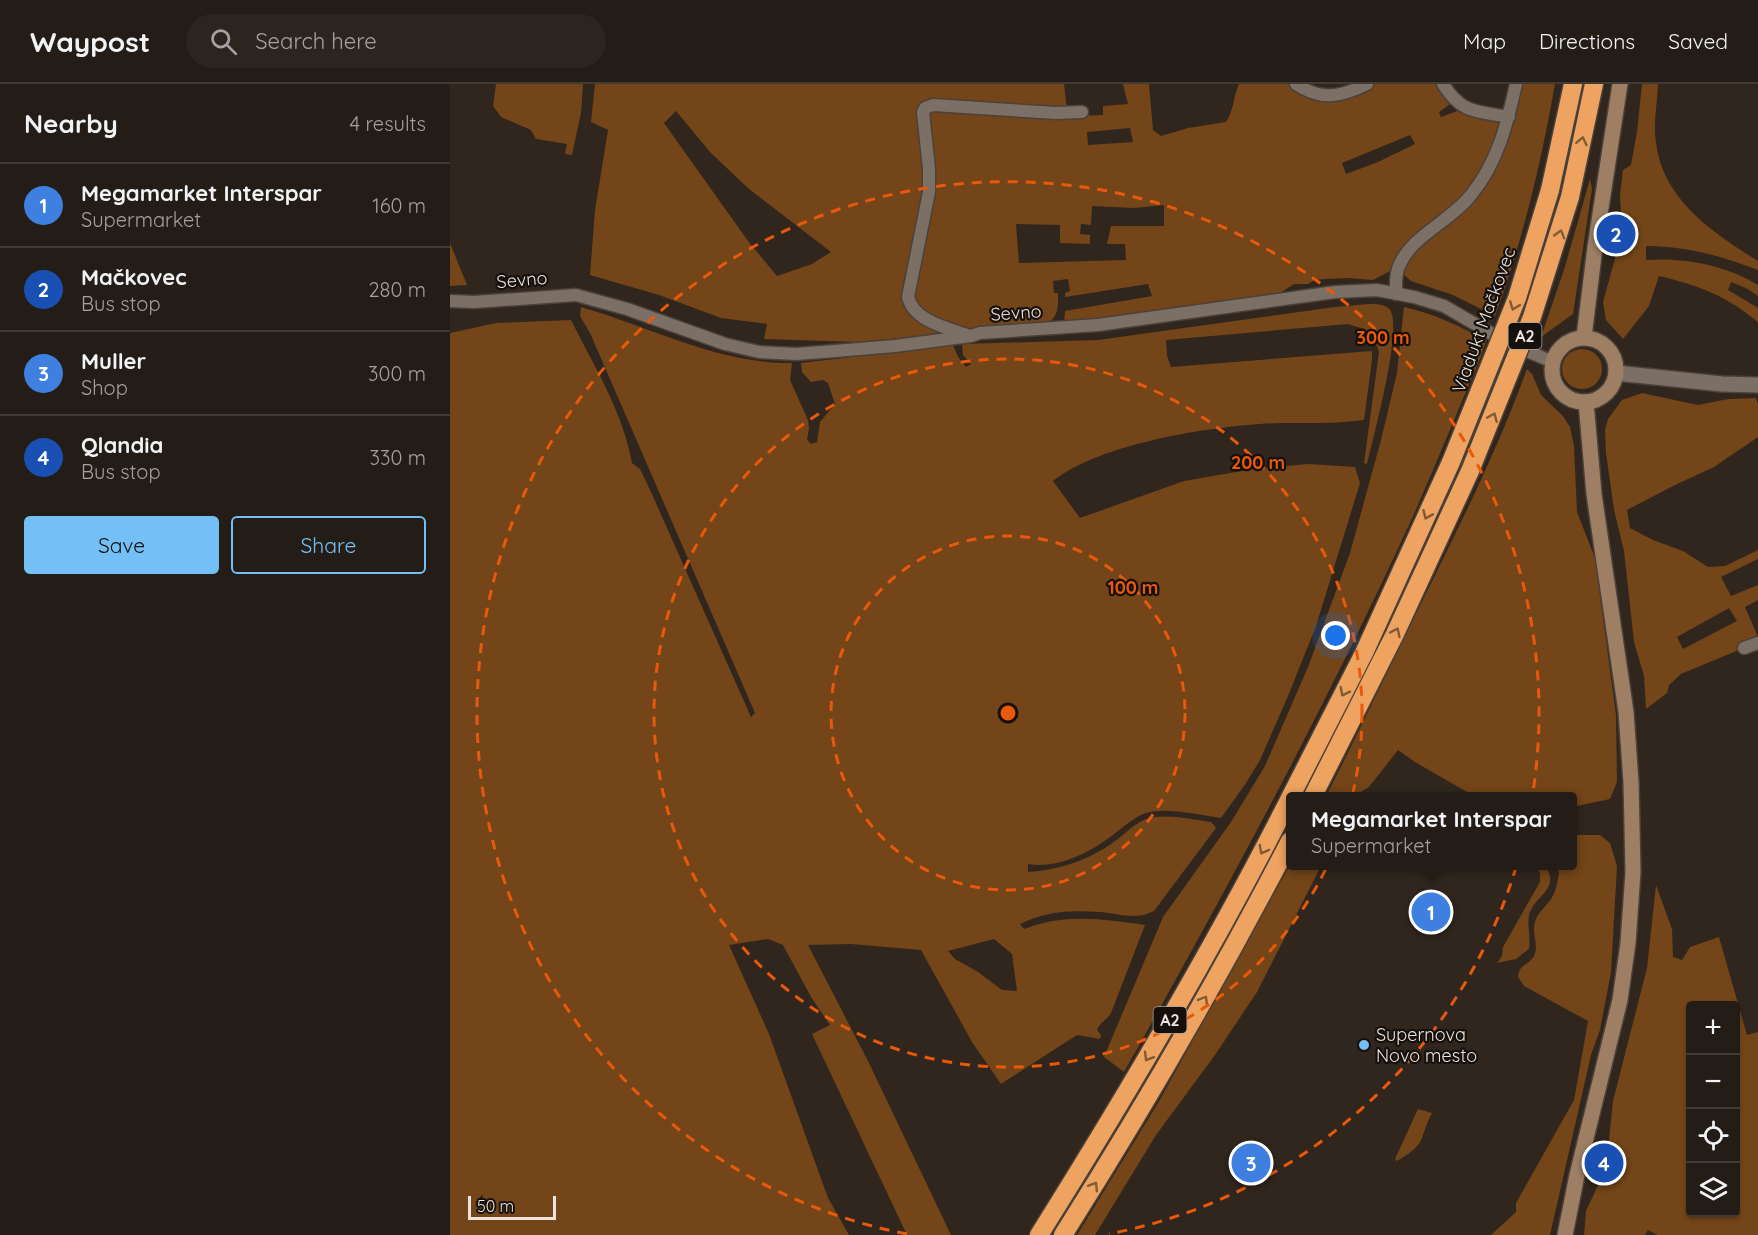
<!DOCTYPE html>
<meta charset="utf-8">
<style>
body{margin:0;font-family:Quicksand,sans-serif;background:#2c251f;color:#f1f3f6}
.controls{position:absolute;right:18px;bottom:18px;display:grid;overflow:hidden;border-radius:6px;box-shadow:0 2px 4px #0004}
.controls button{width:54px;height:54px;display:grid;place-items:center;padding:0;border:0;border-bottom:2px solid #413a35;background:#241c16;color:#f1f3f6;font:30px sans-serif}
.scale{position:absolute;left:18px;bottom:15px;width:88px;box-sizing:border-box;padding-left:6px;border:3px solid #ebe3de;border-top:0;font-size:16px;line-height:21px;white-space:nowrap;color:#ebe3de;-webkit-text-stroke:4px #15100c;paint-order:stroke}
.you{position:absolute;left:886px;top:552px;width:21px;height:21px;margin:-15px;border:4px solid #fff;border-radius:50%;background:#1a73e8;box-shadow:0 0 0 9px #1a73e833}
.badge{display:grid;place-items:center;width:39px;height:39px;border-radius:50%;background:#74c0f6;color:#fff;font-size:20px;font-weight:700}
.pin{position:absolute;translate:-50% -50%;border:3px solid #fff;box-shadow:0 2px 6px #0006}
.popup{position:absolute;left:836px;top:708px;width:291px;height:78px;box-sizing:border-box;display:grid;place-content:center;border-radius:6px;background:#241c16;filter:drop-shadow(0 2px 4px #0005);font-size:20px;white-space:nowrap;color:#a3a1a1}
.popup b{font-size:22px;color:#f1f3f6}
.popup::after{content:'';position:absolute;left:50%;top:100%;margin-left:-12px;border:12px solid transparent;border-top-color:#241c16}
.list{margin:0;padding:0;list-style:none}
h2{display:flex;justify-content:space-between;align-items:center;height:78px;margin:0;padding:0 24px;font-size:26px}
h2 small{font-size:20px;font-weight:400;color:#a3a1a1}
.list li{display:grid;grid-template-columns:39px 1fr auto;gap:18px;align-items:center;box-sizing:border-box;height:84px;padding:0 24px;border-top:2px solid #413a35}
.list b{display:block;font-size:22px;white-space:nowrap}
.list p{margin:0;font-size:20px;white-space:nowrap;color:#a3a1a1}
.list em{font-size:20px;font-style:normal;color:#a3a1a1}
.actions{display:flex;gap:12px;padding:18px 24px}
.actions a{flex:1;padding:14px 0;border:2px solid #74c0f6;border-radius:6px;text-align:center;font-size:21px;color:#74c0f6}
.actions .main{background:#74c0f6;color:#111}
.icon{flex:none;width:33px;height:33px;fill:none;stroke:currentColor;stroke-width:2;stroke-linecap:round;stroke-linejoin:round}
.map{position:relative;flex:none;width:1308px;height:1151px;overflow:hidden}
header{display:flex;align-items:center;gap:36px;box-sizing:border-box;height:84px;padding:0 30px;background:#241c16;border-bottom:2px solid #413a35}
header strong{font-size:28px}
nav{display:flex;gap:33px;margin-inline-start:auto;font-size:21px}
.search{width:420px;height:54px;background:#2c251f;display:flex;align-items:center;gap:15px;box-sizing:border-box;padding:0 21px;border-radius:33px;color:#a3a1a1;font-size:22px}
main{display:flex}
aside{flex:1;background:#241c16}
.map>svg:first-child{display:block}
.green{fill:#734518;fill-rule:evenodd}
.lines{fill:none;stroke-linecap:round;stroke-linejoin:round}
.minor-casing{stroke:#4b413b;stroke-width:15}
.tertiary-casing{stroke:#4b413b;stroke-width:18}
.secondary-casing{stroke:#4b413b;stroke-width:18}
.motorway-casing{stroke:#4b413b;stroke-width:21}
.minor{stroke:#7c6f65;stroke-width:12}
.tertiary{stroke:#7c6f65;stroke-width:15}
.secondary{stroke:#9e7f64;stroke-width:15}
.motorway{stroke:#eea360;stroke-width:18}
.motorway-bridge-casing{stroke:#4b413b;stroke-width:21;stroke-linecap:butt}
.motorway-bridge{stroke:#eea360;stroke-width:18}
.oneway{stroke:#825a36}
.ring{fill:none;stroke:#e8590c;stroke-width:3;stroke-dasharray:10 8}
.poi-dot{fill:#74c0f6;stroke:#15100c;stroke-width:2}
.labels{text-anchor:middle;stroke-width:4.5;stroke-linejoin:round;paint-order:stroke}
.shield{fill:#15100c;stroke:#aba49f;stroke-width:1.5}
.shield-label{font-size:16px;font-weight:bold;fill:#ebe3de}
.street-label{font-size:18px;fill:#ebe3de;stroke:#15100c}
.poi-label{font-size:18px;fill:#ebe3de;stroke:#15100c;text-anchor:start}
.centre{fill:#e8590c;stroke:#15100c;stroke-width:3}
.ring-label{font-size:18px;text-anchor:middle;font-weight:bold;fill:#e8590c;stroke:#15100c;stroke-width:4.5;stroke-linejoin:round;paint-order:stroke}
</style>
<header>
<strong>Waypost</strong>
<div class="search"><svg class="icon" aria-label="search" viewBox="0 0 24 24"><circle cx="10" cy="10" r="6"/><path d="M15 15l6 6"/></svg>Search here</div>
<nav><a>Map</a><a>Directions</a><a>Saved</a></nav>
</header>
<main>
<aside>
<h2>Nearby<small>4 results</small></h2>
<ul class="list">
<li><span class="badge" style="background:#3f7fe0">1</span><div><b>Megamarket Interspar</b><p>Supermarket</p></div><em>160 m</em></li>
<li><span class="badge" style="background:#1a4fb4">2</span><div><b>Mačkovec</b><p>Bus stop</p></div><em>280 m</em></li>
<li><span class="badge" style="background:#3f7fe0">3</span><div><b>Muller</b><p>Shop</p></div><em>300 m</em></li>
<li><span class="badge" style="background:#1a4fb4">4</span><div><b>Qlandia</b><p>Bus stop</p></div><em>330 m</em></li>
</ul>
<div class="actions"><a class="main">Save</a><a>Share</a></div>
</aside>
<div class="map">
<svg width="1308" height="1151" viewBox="0 0 1308 1151">
<rect width="100%" height="100%" fill="#30261d"/>
<g class="green">
<path d="M46,0H133L131,29L122,71L115,70L117,60L86,55L81,46L51,33L43,22Z"/>
<path d="M145,0H614L617,25L476,18L470,20L468,28L477,95L456,212L498,250L406,258L314,255L317,240L271,234L209,211L140,191L145,126L158,46L141,38ZM226,27L260,68L299,105L381,168L362,180L327,192L298,157L214,39Z"/>
<path d="M673,0H699L703,46L711,52L738,44L776,38C784,26 783,13 789,0H844L900,10L925,0H990L1003,18L989,28L991,33L1010,26L1044,35L1050,41L1043,64L1016,110L947,172L940,187L923,196L898,194L875,195L865,196L858,200H844L827,211L614,241L615,227L702,212L698,200L615,213V209L620,207L618,195L603,197L604,209H608C608,223 609,230 598,240L531,245L515,244L473,230L462,210L472,166L476,32L482,25L628,32L653,31V22L678,20ZM680,44L683,58L638,61L637,48ZM960,51L965,60L928,78L896,90L892,79ZM714,121V142H661L657,160H675L676,176L569,179L566,140L610,141V159L640,160V151L630,150L631,140L641,141L642,122L684,124Z"/>
<path d="M1071,0H1105C1091,79 1073,156 1045,232L1003,211L961,197L952,189L958,175C979,152 1005,134 1027,112C1054,85 1064,36 1071,0Z"/>
<path d="M1192,0H1208V2C1207,21 1203,40 1206,58C1212,115 1263,149 1308,177V186C1272,172 1235,162 1196,162V176C1233,173 1276,181 1308,201V212L1296,204L1281,198L1278,206L1308,224V238C1275,211 1250,202 1209,192L1199,222L1173,255L1156,236L1153,218L1172,149L1170,111L1173,86L1181,81L1187,48Z"/>
<path d="M1140,95L1142,105L1123,230L1091,253L1114,186Z"/>
<path d="M0,159L17,201L0,202Z"/>
<path d="M919,220C926,220 936,220 940,226C953,244 923,355 917,380L914,379L929,268L926,260L921,261L914,245L898,240L716,256L717,272L721,283L922,267V276L914,336C886,340 859,339 831,339C768,341 653,358 603,397L630,434L734,397L803,385L858,380L905,383L910,399L866,542L838,612L810,676L796,699L771,734C749,731 713,722 693,730C682,735 672,744 663,751C639,769 608,785 578,780V788C607,786 637,777 661,760C673,752 683,740 696,735C716,729 740,735 761,738L766,744L704,827C685,837 668,829 649,828C620,826 596,827 570,840L574,845C614,829 654,835 695,841L661,929C657,936 650,938 647,946L651,951L650,955L627,951L551,1000L522,958L471,866L401,860L358,861L418,977L501,1151H457L362,950L380,941L361,913L333,861L318,855L279,861L319,950L378,1114L399,1151H0V249L46,239L121,236C144,282 173,328 182,379L190,385L201,408L301,633L305,629L302,622L140,249L130,232L131,223C201,243 268,280 342,279L340,296L358,336L359,344L357,356L361,360L367,358L370,338L385,320L378,299L373,296L361,298L352,288L351,279L503,261L508,273L516,283L521,280L513,271L512,260L648,256L885,223ZM544,855L562,870L567,907L552,906L528,888L505,875L498,867Z"/>
<path d="M954,223C984,230 1009,241 1036,257L1030,275C1006,330 984,386 959,441C873,628 775,809 674,988L654,973L713,833L781,738L815,682L858,583L900,469L931,356L947,289Z"/>
<circle cx="1132" cy="285" r="20"/>
<path d="M1077,285L1082,290L1091,311L1113,332L1120,343L1124,362L1127,428L1145,474L1166,631L1167,698L1160,715L1122,723V712H1024L965,678L948,666L919,703L909,709L907,712H876C906,654 934,594 963,536C1004,452 1045,373 1077,285Z"/>
<path d="M1192,309L1248,321L1278,315L1306,314L1308,320V353L1264,383L1223,402L1177,426L1180,444L1203,456L1233,467L1258,483L1275,482L1308,466V475L1271,493L1281,512L1308,501V516L1295,523L1308,553V558L1231,590L1219,601L1217,609L1196,625L1194,592L1184,558L1174,467L1164,426L1156,369L1155,346L1158,335L1172,316ZM1279,524L1287,537L1233,565L1227,553Z"/>
<path d="M1122,751H1150L1160,759L1167,782L1161,888L1150,946L1141,971L1100,1151H1041L1066,1128V1119L1124,1016L1138,937L1074,902L1068,893C1069,881 1076,882 1082,875C1090,865 1083,853 1084,843C1085,830 1095,824 1101,815C1106,807 1108,797 1109,788L1104,782H1122Z"/>
<path d="M840,781L871,782L807,908L765,971L706,1051L645,1151H627L708,1019Z"/>
<path d="M1084,782H1096C1110,807 1085,810 1079,831C1077,842 1081,853 1079,865L1066,875L1047,879L1052,872L1053,863L1090,798V789L1087,783Z"/>
<path d="M1206,801L1222,845L1223,873L1232,876L1240,863L1269,853L1297,951L1308,948V1151H1207L1198,1146L1195,1151H1134L1136,1127L1156,1084L1163,1017L1197,884ZM1240,922H1286V1128H1240Z"/>
<path d="M968,1025L982,1029C968,1056 978,1059 947,1077L945,1075Z"/>
</g>
<g class="lines">
<g class="minor-casing">
<g id="minor">
<path d="M846,0C871,17 891,13 917,0"/>
<path d="M993,0C1012,30 1026,27 1059,33"/>
<path d="M946,210C946,201 945,191 949,182C962,151 1001,137 1021,111C1048,78 1057,40 1066,0"/>
<path d="M0,217L24,218L126,211L177,225L275,260L309,268L346,270L385,267L445,262L521,252L530,249L648,241L885,208L927,206L964,213L994,222L1056,258L1103,278"/>
<path d="M520,252C499,244 464,238 458,213L479,108V85L473,28L475,24L483,21L606,29L632,28"/>
<path d="M1294,564L1308,559"/>
</g>
</g>
<g class="tertiary-casing">
<path id="tertiary" d="M1166,289L1272,300L1308,301"/>
</g>
<g class="secondary-casing">
<g id="secondary">
<path d="M1134,253L1145,163L1170,0"/>
<circle cx="1134" cy="286" r="32"/>
<path d="M1115,1151L1127,1091L1170,916L1178,859L1183,788L1181,698L1176,628L1144,410L1136,318"/>
</g>
</g>
<g class="motorway-casing">
<g id="motorway">
<path d="M1100,106L1123,0"/>
<path d="M1120,113L1144,0"/>
<path d="M841,712L914,569L1001,378"/>
<path d="M863,712L945,550L1020,387"/>
<path d="M589,1151C678,1009 764,864 840,714"/>
<path d="M613,1151C694,1023 770,892 840,757"/>
</g>
</g>
<use href="#minor" class="minor"/>
<use href="#tertiary" class="tertiary"/>
<use href="#secondary" class="secondary"/>
<use href="#motorway" class="motorway"/>
<g class="motorway-bridge-casing">
<g id="motorway-bridge">
<path d="M1001,378L1067,214L1100,106"/>
<path d="M1020,387L1082,233L1120,113"/>
</g>
</g>
<use href="#motorway-bridge" class="motorway-bridge"/>
</g>
<defs><path id="oneway-chevron" d="M-2-3.5L2.5 0L-2 3.5" fill="none" stroke-width="1.6" stroke-linecap="round" stroke-linejoin="round" transform="scale(1.5)"/></defs>
<g class="oneway">
<use href="#oneway-chevron" transform="translate(1132 57) rotate(-78)"/>
<use href="#oneway-chevron" transform="translate(1110 150) rotate(-74)"/>
<use href="#oneway-chevron" transform="translate(1064 222) rotate(111)"/>
<use href="#oneway-chevron" transform="translate(1043 333) rotate(-67)"/>
<use href="#oneway-chevron" transform="translate(977 431) rotate(114)"/>
<use href="#oneway-chevron" transform="translate(946 548) rotate(-65)"/>
<use href="#oneway-chevron" transform="translate(894 608) rotate(117)"/>
<use href="#oneway-chevron" transform="translate(813 766) rotate(118)"/>
<use href="#oneway-chevron" transform="translate(754 916) rotate(-60)"/>
<use href="#oneway-chevron" transform="translate(698 973) rotate(121)"/>
<use href="#oneway-chevron" transform="translate(644 1102) rotate(-58)"/>
</g>
<g class="ring">
<circle cx="558" cy="629" r="177"/>
<circle cx="558" cy="629" r="354"/>
<path d="M457 1150A531 531 0 1 1 659 1150"/>
</g>
<circle class="poi-dot" cx="914" cy="961" r="6"/>
<g class="labels">
<g class="shield">
<rect x="1058.5" y="239" width="33" height="26" rx="4.5"/>
<rect x="703.5" y="923" width="33" height="26" rx="4.5"/>
</g>
<g class="shield-label">
<text x="1075" y="258">A2</text>
<text x="720" y="942">A2</text>
</g>
<g class="street-label">
<text transform="translate(72 196) rotate(-5)" y="6">Sevno</text>
<text transform="translate(566 229) rotate(-4)" y="6">Sevno</text>
<text transform="translate(1034 236) rotate(-70)" y="6">Viadukt Mačkovec</text>
</g>
<g class="poi-label">
<text x="926" y="957">Supernova<tspan x="926" dy="21">Novo mesto</tspan></text>
</g>
</g>
<circle cx="558" cy="629" r="9" class="centre"/>
<g class="ring-label">
<text x="933" y="260">300 m</text>
<text x="808" y="385">200 m</text>
<text x="683" y="510">100 m</text>
</g>
</svg>
<div class="controls">
<button>+</button>
<button>−</button>
<button><svg class="icon" aria-label="locate" viewBox="0 0 24 24"><circle cx="12" cy="12" r="6"/><path d="M12 2v4M12 18v4M2 12h4M18 12h4"/></svg></button>
<button><svg class="icon" aria-label="layers" viewBox="0 0 24 24"><path d="M12 4l9 5-9 5-9-5zM3 14l9 5 9-5"/></svg></button>
</div>
<div class="scale">50 m</div>
<div class="you"></div>
<div class="pin badge" style="left:981px;top:828px;background:#3f7fe0">1</div>
<div class="popup"><b>Megamarket Interspar</b>Supermarket</div>
<div class="pin badge" style="left:1166px;top:150px;background:#1a4fb4">2</div>
<div class="pin badge" style="left:801px;top:1079px;background:#3f7fe0">3</div>
<div class="pin badge" style="left:1154px;top:1079px;background:#1a4fb4">4</div>
</div>
</main>
